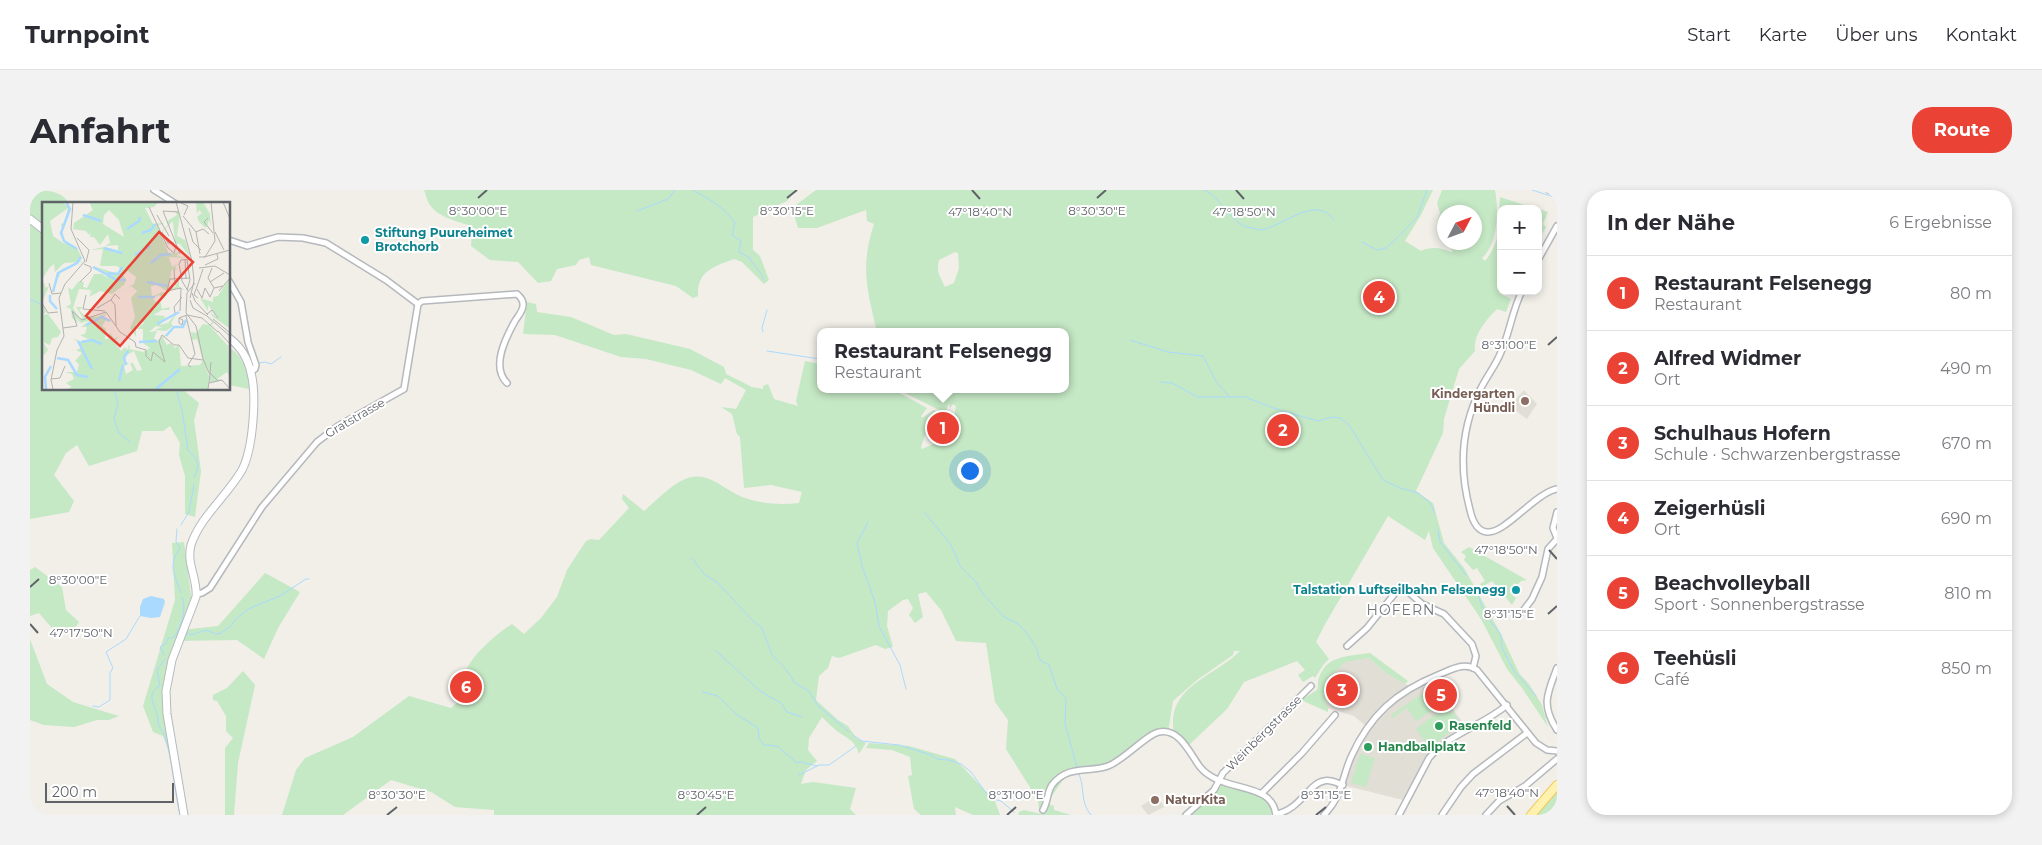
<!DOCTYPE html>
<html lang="de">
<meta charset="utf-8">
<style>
body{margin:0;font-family:Montserrat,sans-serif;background:#f2f2f3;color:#2b2b33}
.controls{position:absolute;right:15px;top:15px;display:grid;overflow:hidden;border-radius:10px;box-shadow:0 2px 8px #0003}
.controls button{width:45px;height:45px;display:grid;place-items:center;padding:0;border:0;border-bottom:1px solid #e1e1e2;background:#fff;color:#2b2b33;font:25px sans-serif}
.compass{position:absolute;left:1407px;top:15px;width:45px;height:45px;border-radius:50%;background:#fff;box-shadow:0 2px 8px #0003;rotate:49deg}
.scale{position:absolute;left:15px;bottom:12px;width:129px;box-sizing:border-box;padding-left:5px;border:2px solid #5f6368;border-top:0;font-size:14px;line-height:18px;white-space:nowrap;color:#5f6368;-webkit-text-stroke:4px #fff;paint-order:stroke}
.you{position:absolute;left:939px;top:280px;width:18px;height:18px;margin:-12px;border:4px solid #fff;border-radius:50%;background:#1a73e8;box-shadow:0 0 0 8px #1a73e833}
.badge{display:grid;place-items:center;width:32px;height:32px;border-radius:50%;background:#ea4335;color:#fff;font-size:16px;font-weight:700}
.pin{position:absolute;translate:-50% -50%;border:2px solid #fff;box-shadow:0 1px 5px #0006}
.popup{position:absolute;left:787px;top:138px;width:252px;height:65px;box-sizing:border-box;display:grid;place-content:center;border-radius:10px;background:#fff;filter:drop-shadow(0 1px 4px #0005);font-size:16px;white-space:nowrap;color:#7c7c81}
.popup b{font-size:19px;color:#2b2b33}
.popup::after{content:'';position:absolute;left:50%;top:100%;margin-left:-10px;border:10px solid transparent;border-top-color:#fff}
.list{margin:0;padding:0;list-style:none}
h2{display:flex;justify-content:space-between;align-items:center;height:65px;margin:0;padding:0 20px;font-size:21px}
h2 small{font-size:16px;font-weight:400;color:#7c7c81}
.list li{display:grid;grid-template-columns:32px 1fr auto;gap:15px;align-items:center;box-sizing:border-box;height:75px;padding:0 20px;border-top:1px solid #e1e1e2}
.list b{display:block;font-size:19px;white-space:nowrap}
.list p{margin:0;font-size:16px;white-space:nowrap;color:#7c7c81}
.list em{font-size:16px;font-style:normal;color:#7c7c81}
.map{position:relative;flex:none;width:1527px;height:625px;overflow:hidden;border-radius:20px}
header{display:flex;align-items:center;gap:30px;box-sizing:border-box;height:70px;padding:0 25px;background:#fff;border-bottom:1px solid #e1e1e2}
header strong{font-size:24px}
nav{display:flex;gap:28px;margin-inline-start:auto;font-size:18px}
.intro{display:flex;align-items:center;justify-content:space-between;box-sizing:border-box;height:120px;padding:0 30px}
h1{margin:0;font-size:35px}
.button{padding:12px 22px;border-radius:20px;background:#ea4335;color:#fff;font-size:18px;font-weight:700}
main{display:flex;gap:30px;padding:0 30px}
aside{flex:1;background:#fff;border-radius:20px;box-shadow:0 2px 8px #0003}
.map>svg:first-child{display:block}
.education{fill:#e1ded6}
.green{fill:#c5e8c5;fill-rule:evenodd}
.water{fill:#aadaff}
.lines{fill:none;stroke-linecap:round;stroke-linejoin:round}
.stream{stroke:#aadaff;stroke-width:1}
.street-casing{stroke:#b5b8bc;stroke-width:8}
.secondary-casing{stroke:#b6babf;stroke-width:9}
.primary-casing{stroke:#f2c960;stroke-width:10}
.street{stroke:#fff;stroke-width:5}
.secondary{stroke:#fff;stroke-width:7}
.primary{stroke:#fff2af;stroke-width:8}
.rail{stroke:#b6b7b8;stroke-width:1;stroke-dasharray:1 6;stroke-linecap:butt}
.ticks{fill:none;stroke:#5f6368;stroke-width:2}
.culture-dot{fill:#0f9aa8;stroke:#fff;stroke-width:2}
.education-dot{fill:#8d6e63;stroke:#fff;stroke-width:2}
.leisure-dot{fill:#2e9e5b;stroke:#fff;stroke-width:2}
.labels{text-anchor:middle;stroke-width:4;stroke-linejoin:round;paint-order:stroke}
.culture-label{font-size:12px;font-weight:bold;fill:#0d838f;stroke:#fff;text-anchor:start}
.education-label{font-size:12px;font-weight:bold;fill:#785e54;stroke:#fff;text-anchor:end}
.street-label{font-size:12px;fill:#5f6368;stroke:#fff}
.leisure-label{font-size:12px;font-weight:bold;fill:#27864d;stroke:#fff;text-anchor:start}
.neighbourhood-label{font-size:14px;letter-spacing:1px;fill:#70757a;stroke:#fff}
.inset-river{fill:none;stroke:#aadaff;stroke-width:2.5}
.inset-road{fill:none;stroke:#b3b3b1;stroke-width:1}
.view{fill:#ea4335;fill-opacity:0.15;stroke:#ea4335;stroke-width:2.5}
.inset-edge{fill:none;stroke:#5f6368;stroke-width:2.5}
.ticks-label{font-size:12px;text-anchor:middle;fill:#5f6368;stroke:#fff;stroke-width:4;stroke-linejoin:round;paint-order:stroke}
</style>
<header>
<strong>Turnpoint</strong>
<nav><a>Start</a><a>Karte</a><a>Über uns</a><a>Kontakt</a></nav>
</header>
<div class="intro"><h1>Anfahrt</h1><a class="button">Route</a></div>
<main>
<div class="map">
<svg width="1527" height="625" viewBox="0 0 1527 625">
<rect width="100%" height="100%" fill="#f1efe8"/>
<g class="education">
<path d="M1494,200L1507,214L1497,229L1479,216Z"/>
<path d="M1339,468L1356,483L1381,497L1412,487L1422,507L1418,513L1434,534L1399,568L1377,611L1313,595L1321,568L1337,537L1324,526L1298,518L1295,511L1302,485L1315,471Z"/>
<path d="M1128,605L1134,617L1118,625L1111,616Z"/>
</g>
<g class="green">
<path d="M0,0C14,0 33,0 39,14H14V199H152L169,213L164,230L171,281L165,327L155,324V286L149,265L150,253L140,236L133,241H112L107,261L59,276L47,255L36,263L24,285L44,311L39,322L0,329Z"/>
<path d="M394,0H766L757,11L723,27V60L730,66L739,90L734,94L712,72L704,69C683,77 667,81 668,106L663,108L646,96L561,75L559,67L549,70L546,75L527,79L521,91L508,93L488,72L460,70L441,56L442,42L438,35C426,31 408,27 400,15C397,11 396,5 394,0Z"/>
<path d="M786,0H1403L1391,25L1375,51L1391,61C1402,56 1411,58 1421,62L1423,61L1408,45L1407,33L1410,23L1407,13L1412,0H1465C1469,21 1468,54 1452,68L1455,71C1473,49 1468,33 1470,7L1507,19H1471V98L1469,103L1481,109L1476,122L1467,119C1456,130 1443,145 1445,161L1429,179L1414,229L1413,243L1386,301L1403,313L1414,353L1434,378L1471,444L1489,483L1499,494L1512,515L1518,537L1492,498L1477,479L1451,429L1403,358L1399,341L1395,350L1358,326L1294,436L1286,452L1299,469L1293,475L1285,488L1283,486L1273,492L1268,485L1275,480L1267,471L1214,492L1197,519L1159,555L1144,543C1135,497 1184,487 1210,461H1204L1203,465L1167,490L1143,511L1138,542L1127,539L1102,560L1075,576L1045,579L1033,590L1014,617L1009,619L1008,610L976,559L978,530L965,512L956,453L926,451L911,420L896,402L888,404L893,427L885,433L879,425L883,418L878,409L873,410L858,421L857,436L863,457L855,459L846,455L809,468L802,466L798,478L789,486L786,510L808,530L818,536L826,548L836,553L829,564C825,550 818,549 807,541C802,537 797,532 792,527L779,548L778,560L787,571L776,580L771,594L783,592L826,598L820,619L826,625H464V620L425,617L401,602L361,590L313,625H252L266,580L275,568L323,547L379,506L421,518L445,496L443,485L433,494C431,473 466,444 482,434L494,444L511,428L527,407L537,380L556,351L561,349L569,350L599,318L592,309L593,304L614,321C626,311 638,298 651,291C677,277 692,300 715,308C732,314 751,315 769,313L772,302L741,295L714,298L710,247L707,244L702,224L691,217L706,219L716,200L695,188L691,194L661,180L616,169L591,167L525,145L493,144L497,112L506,114L507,122L541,127L584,145L596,144L660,159L694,177L696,184L722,197L733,199V196L738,194L744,209L768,216L766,211L775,171L790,174V199H862L897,218L891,226L892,228L904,220L909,225V227L905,224L899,231L903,235L895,245L891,257L892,259L919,247L923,248L928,244L924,227L926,216L923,214L920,218L919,213L916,221L913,222L867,199H1036V142H847C837,99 830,77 844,34L837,31L836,20L787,38H768L762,18ZM1414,22H1444V52H1414ZM925,62L928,63L929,78L924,93L915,97C910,86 906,83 909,70Z"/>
<path d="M1508,19L1518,22L1513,34L1516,37L1508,51Z"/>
<path d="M199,158C213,164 219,185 219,199L199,195Z"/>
<path d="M154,352L162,413L152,440L188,436L235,383L270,402L248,438L234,469L207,450L147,451L139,475L140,559H138L133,546L123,542L113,516L145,410L142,353Z"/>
<path d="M1439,357L1497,390L1491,391L1487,395L1484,393L1480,403L1486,408L1482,415L1462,391L1452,397L1450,394L1455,391L1447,378L1443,380L1434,370L1436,366L1431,362Z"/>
<path d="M5,377L32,397L36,420L49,432L41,444L21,437L9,423L0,426V380Z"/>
<path d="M0,449L17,494L43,512L89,526L79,530H67L44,537L14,535L0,530Z"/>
<path d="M1340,463L1378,491L1375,494L1356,483L1339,468L1315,472L1302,485L1295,511L1298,518V522L1271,510L1287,500C1289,495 1287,492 1289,488C1296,465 1320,466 1340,463Z"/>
<path d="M213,481L225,495L208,573L204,625H195V558L203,548L196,541V526L187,511L183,510V505L197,498Z"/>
<path d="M1411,491L1413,494L1411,495L1420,508L1386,531L1377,518L1363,528L1361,525Z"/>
<path d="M1417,515L1431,533L1402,556L1393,549L1386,539Z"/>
<path d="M839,553L879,556L925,569L965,611L970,625H943L925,617L926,625H891L884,619L878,586L882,585L880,567L862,560L836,558Z"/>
<path d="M1330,564L1345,568L1336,597L1321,593Z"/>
<path d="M1189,594L1230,605L1237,610L1243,623L1241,625H1158Z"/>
<path d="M1527,602V614L1515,625H1506Z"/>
<path d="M1018,614L1024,616V620L1041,625H988L989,622L994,620L1011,624Z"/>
</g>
<path class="water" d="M121,406L134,409L135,412L130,427L121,428L110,426V417L113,409Z"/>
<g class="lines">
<g class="stream">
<path d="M663,0C679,9 694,17 705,33L702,45L711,51L709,62L720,68C723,77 732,81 733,89"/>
<path d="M1174,0C1189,6 1197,26 1212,35C1217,38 1225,38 1231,40C1250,38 1287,3 1304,30"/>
<path d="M1502,0L1527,8"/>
<path d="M607,21L638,9L645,0"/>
<path d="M1332,52L1347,60L1356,58L1364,51L1387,27L1397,0"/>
<path d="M0,109L14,116"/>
<path d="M733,142L732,138L737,120"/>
<path d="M1100,150L1138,162L1173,166L1187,193L1199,206"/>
<path d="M737,161L790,169"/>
<path d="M229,173L235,172L241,174L251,167"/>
<path d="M1131,192L1142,193L1167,207H1215L1246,219L1288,231L1302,227L1310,228L1319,235L1353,290L1370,298L1388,303L1399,312L1403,318L1404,323"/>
<path d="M84,199L88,213L84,229L89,243L100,252"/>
<path d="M146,199L152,220L158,260L167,270L168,278L164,287"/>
<path d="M895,323L921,355L930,376L946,392L953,404L974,427L987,433L995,441L1006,457L1010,470L1019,475L1027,499L1036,508L1035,534L1047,577"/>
<path d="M838,332L827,353L832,376L845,412L849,436L870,475L876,499"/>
<path d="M151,335L159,322L164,295"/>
<path d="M147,339L146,352L150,358C137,376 145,385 151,403"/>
<path d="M1408,340L1410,352L1436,385"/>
<path d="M662,368L674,384L688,393L723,431L732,438L742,465L754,477L765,493L779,501L788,516L819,542"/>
<path d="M1446,401L1455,424L1471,445L1472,458L1484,481L1506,506"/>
<path d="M157,443L161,445L176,440L186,444L191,443L201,436L205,430L218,419L250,406L276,389H279"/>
<path d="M686,461L730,501L751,513L757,522L772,527"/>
<path d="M134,465L133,461L130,459L131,456L136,454L138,448H143C151,439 157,418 152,407"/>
<path d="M135,469L127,480L130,496C112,505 130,520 128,533C130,538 133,541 135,547C143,573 144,599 150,625"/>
<path d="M673,502L688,506L706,524L728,538L729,548L734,555L747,556L767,573L771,572L787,576"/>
<path d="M63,516L69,517L80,510V483L83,478L76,462L96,449L110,426"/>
<path d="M823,545L832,551L869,555L901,565L907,569L919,570L931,574L941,582L956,603L963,609L971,611L984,622"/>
<path d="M1049,584C1055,598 1050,613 1061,625"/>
<path d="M769,585L789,575H799L826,556"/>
</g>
<g class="street-casing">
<g id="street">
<path d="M124,0L146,14"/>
<path d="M1519,0L1527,3"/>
<path d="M199,50L217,56L248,47L273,48L296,53L356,90L388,114"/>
<path d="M1508,70L1527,36"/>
<path d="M199,91L211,112L218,152L226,175L225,179L221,181"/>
<path d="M1492,101C1482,121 1480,142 1471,162C1466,175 1457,186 1451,198C1431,237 1429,279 1440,320C1442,329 1446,341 1457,342C1475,344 1505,303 1527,299"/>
<path d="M1527,322L1523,338L1527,348"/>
<path d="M166,404L172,403L180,398L232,317L287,252L308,236L374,199L388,114L392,111L487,104C490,107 493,109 493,114C494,120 488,126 485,131C475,149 461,177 477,193"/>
<path d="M1489,424L1493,421L1502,409L1512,387L1518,359L1527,349"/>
<path d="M1317,456L1337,438L1366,402L1374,398L1392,414L1414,424L1442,454L1446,466L1443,478"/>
<path d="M1527,478C1517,504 1511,515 1527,540"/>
<path d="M1232,603L1272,563L1305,525"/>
<path d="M1013,620C1018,612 1017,602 1022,595C1038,574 1060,583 1078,576C1094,570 1117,544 1129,542C1150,538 1160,564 1170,577C1192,604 1242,590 1246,625"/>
<path d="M1246,624C1270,620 1279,593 1294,591C1300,589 1307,593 1313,595"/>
<path d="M1156,625L1184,600L1193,583L1281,496"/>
<path d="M1294,625C1313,605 1311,590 1321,567C1340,525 1366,502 1408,485C1421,480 1434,471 1447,480L1506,553L1517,560L1527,561"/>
<path d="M1369,625L1399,568C1420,543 1452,536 1477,515"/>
<path d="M1412,625L1431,597L1443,584L1497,543"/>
<path d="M1456,625L1469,611L1495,596L1527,569"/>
</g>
</g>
<g class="secondary-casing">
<g id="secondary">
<path d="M0,29L14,40"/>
<path d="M154,625L137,524L136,501L142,470L166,407C168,389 156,374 161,355C170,327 197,306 212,280C223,259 227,206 221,183C218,169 210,156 199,148"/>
</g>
</g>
<g class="primary-casing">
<path id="primary" d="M1501,625L1527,595"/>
</g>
<use href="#street" class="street"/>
<use href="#secondary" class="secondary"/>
<use href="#primary" class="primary"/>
<path class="rail" d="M1522,625L1527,620"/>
</g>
<path class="ticks" d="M942,0L950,9M1206,0L1214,9M448,8L457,0M757,8L767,0M1067,8L1076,0M1518,155L1527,147M1519,360L1527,369M0,397L9,389M1518,424L1527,416M0,434L8,443M1477,616L1485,625M357,625L367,617M667,625L676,617M977,625L986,617M1286,625L1296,617"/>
<g class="culture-dot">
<circle cx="335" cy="50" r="5"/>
<circle cx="1486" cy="400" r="5"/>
</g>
<g class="education-dot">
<circle cx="1495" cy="211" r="5"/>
<circle cx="1125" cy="610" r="5"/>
</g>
<g class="leisure-dot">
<circle cx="1409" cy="536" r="5"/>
<circle cx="1338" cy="557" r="5"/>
</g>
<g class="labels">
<g class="culture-label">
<text x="345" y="47">Stiftung Puureheimet<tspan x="345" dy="14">Brotchorb</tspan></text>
<text x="1476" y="404" text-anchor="end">Talstation Luftseilbahn Felsenegg</text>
</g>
<g class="education-label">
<text x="1485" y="208">Kindergarten<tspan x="1485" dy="14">Hündli</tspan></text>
<text x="1135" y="614" text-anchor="start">NaturKita</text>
</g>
<g class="street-label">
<text transform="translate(325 228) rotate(-30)" y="4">Gratstrasse</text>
<text transform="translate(1234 543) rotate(-45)" y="4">Weinbergstrasse</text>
</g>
<g class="leisure-label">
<text x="1419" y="540">Rasenfeld</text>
<text x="1348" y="561">Handballplatz</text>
</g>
<g class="neighbourhood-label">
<text x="1371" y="425">HOFERN</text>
</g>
</g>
<g transform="translate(12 12)">
<rect width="188" height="188" fill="#f1efe8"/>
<path d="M0,0H21L25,4V0L28,7L20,31L22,39L35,46L40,56L37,58L42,61L37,59L35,62L20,68L13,83L16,71L20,67L36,60L22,61L13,70L12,62L8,65L0,77L4,86L7,84L1,98H0ZM26,6L22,21L19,22L23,42L11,34L8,19ZM47,0H116L112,5L103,6L111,22L121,21L122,17L121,22L116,23L119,30L126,23L125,19L135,13L132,8L138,11L135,34L143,38L148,55L138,42L133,41L131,19L120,30L114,33H119L127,52L137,50L135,54L146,56L127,55L130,65L133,63L137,62L133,64L135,68L130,67L126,87L133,85L137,75V85L144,88L136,86L126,90L115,83L109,84L110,95L120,90L125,91L122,96L117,93L111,96L113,100L118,98L120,107L128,105L127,108H120L111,113L123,114L122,118L129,114L117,123L126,121L133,113L129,114L134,111V113L129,121L131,124L124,129L113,128L120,125L114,124L107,130L115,129L112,136L115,139L132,126L121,136L125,143L129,141L133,146L137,143L139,164L158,163L161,158L155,137L150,138L149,130L154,131L161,122L168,123L170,120L165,115L172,121L168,124L186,144L187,173L185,170L175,177L181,178L168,181V170L163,162L167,174L166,187H25L30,185L24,181L32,177L30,172L23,170H35L37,162L33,159L40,151L34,148L41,145L31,136L39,140L48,138L38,133L43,132L45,125H39L49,118L39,121L33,115L37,122L30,116L29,107L24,105L29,102L26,85L30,88L37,79L42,80L41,85L45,86L52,72H60L65,76L63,70L52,67L51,64L76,72L79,67L75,64H58L61,47L48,48L62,45L83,50L76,48V43L63,44L68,41L66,32L58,43L52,35H48L49,30L47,33L44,29L31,27V29L32,21L51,8ZM67,8L77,18L82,35L61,22L62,13ZM86,69L94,75L92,82L74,92L89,84L95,89L98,86L89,96L93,115L88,126L94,135V122L103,120L95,127H101V141L108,146L101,150L87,147L88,144L87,143L85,148L83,145L79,149L72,140L77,134L72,137L68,131L66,137H63L64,127L60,124L64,118L70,120L62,115L65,111L54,115L42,113L37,108L41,105H34L41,116L38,117L31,106L37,87L49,88L47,92L51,88L47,95L58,89L70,92L82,83L84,78L81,73ZM92,149L100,168L95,169L91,161H88L91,168L84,172L82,164L87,161L83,160V154ZM154,0H161L168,12L169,25L167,18L164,26L157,20L155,15L160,11L157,8L155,12ZM187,77V126L170,114L168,110L177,117L166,103V109L158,96L171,100V95L176,94ZM0,101L4,110L1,113L6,112L19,130L16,135L10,136L8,143L1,140L6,148L2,153L0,151Z" fill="#c5e8c5" fill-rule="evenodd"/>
<path class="inset-river" d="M24,0L28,7L19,31L22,39L35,47M41,13L59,19M85,27L97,19L98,15M100,31L109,28L113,22M62,46L80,51M93,53L108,44M109,61L119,53L129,52M51,65L75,78H84M66,71L76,72L80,65M105,80L125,84M11,90L16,71L35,61L39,55M8,93V99L15,107M96,95H113M115,122L137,110M44,123L60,115L68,119M124,134L132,125H141L144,118M36,139L50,167M39,140L50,138L60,142M97,140L115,139M15,156L26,158L35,173L46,175M84,163L82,156L86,149M77,179L81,163M4,187L3,175L9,164M114,187L138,167"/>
<path class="inset-road" d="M134,0L150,59L152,79L148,96M181,0L188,17M139,1L146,4L142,13M107,5L126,46L132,51L134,44M121,9L138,52M121,9L137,10M115,13L127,34M141,14L154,30L158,52M166,16L162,20L171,31M147,26L151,40L159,48M120,30L126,41H132M154,30L161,27L167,32M173,30L182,48M35,36L47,48L44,60M157,55H163L173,39L169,0M162,55L188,48M143,57L144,77M163,63L176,57L175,52M157,66L173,64L188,73M170,66L166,76L172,86M132,67L133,83M38,80L49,69V65L42,62M168,80L182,71M7,81L10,92L19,91M153,81L145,91L144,111L154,124L161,157L168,173L166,187M163,86L168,95L172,86L181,84M155,87L160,96L163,86M145,88L148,78L145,58M125,89L139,86L138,109M125,89L128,77L148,76M146,89L140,79L137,62L139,58L148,57M177,89L188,76M150,91L153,99L166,113M44,93L41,107L63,109M156,96L152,93L161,67M148,98L151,106L165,114L188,134M0,101L6,111L16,110M55,106L69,98M133,111L132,105L140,95M165,112L170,108L176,116M145,113L160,116L176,130M144,114L153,152L146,163L149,165M137,116L141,118L140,123L137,121V116L145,113M171,117L187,130M74,124L73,103L69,98L73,92L78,97M21,126L35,124L30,109L40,118L64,110L78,130L93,140L94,145L104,148V154L109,159L111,150L123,160L117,139L120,133L132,143H137L146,156L161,158M176,129L188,142M169,160L168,171L176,179M9,177L18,176L23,164M167,181L180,178L188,187M11,187L9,178L15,148L22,134L17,96L23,82L43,59L29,27L31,0"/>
<path class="view" d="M117,30L151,60L78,144L44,114Z"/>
<rect width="188" height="188" class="inset-edge"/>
</g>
<g class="ticks-label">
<text x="448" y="25">8°30'00"E</text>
<text x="757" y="25">8°30'15"E</text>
<text x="1067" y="25">8°30'30"E</text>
<text x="1214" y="26">47°18'50"N</text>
<text x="950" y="26">47°18'40"N</text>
<text x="1479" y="159">8°31'00"E</text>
<text x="1476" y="364">47°18'50"N</text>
<text x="48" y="394">8°30'00"E</text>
<text x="1479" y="428">8°31'15"E</text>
<text x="51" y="447">47°17'50"N</text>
<text x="1477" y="607">47°18'40"N</text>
<text x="367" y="609">8°30'30"E</text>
<text x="676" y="609">8°30'45"E</text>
<text x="986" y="609">8°31'00"E</text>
<text x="1296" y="609">8°31'15"E</text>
</g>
</svg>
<div class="controls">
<button>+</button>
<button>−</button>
</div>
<svg class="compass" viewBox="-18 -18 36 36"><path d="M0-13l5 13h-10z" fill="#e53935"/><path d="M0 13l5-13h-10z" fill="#7c7c81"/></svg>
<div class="scale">200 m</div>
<div class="you"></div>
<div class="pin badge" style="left:913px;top:238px">1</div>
<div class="popup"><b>Restaurant Felsenegg</b>Restaurant</div>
<div class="pin badge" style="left:1253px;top:240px">2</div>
<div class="pin badge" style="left:1312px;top:500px">3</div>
<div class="pin badge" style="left:1349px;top:107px">4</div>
<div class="pin badge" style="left:1411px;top:505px">5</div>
<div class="pin badge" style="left:436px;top:497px">6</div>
</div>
<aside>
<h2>In der Nähe<small>6 Ergebnisse</small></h2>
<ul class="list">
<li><span class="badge">1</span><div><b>Restaurant Felsenegg</b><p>Restaurant</p></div><em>80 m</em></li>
<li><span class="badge">2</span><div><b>Alfred Widmer</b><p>Ort</p></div><em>490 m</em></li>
<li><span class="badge">3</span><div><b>Schulhaus Hofern</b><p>Schule · Schwarzenbergstrasse</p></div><em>670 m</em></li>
<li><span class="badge">4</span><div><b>Zeigerhüsli</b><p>Ort</p></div><em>690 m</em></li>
<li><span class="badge">5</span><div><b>Beachvolleyball</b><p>Sport · Sonnenbergstrasse</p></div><em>810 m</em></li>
<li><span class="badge">6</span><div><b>Teehüsli</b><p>Café</p></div><em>850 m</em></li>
</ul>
</aside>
</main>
